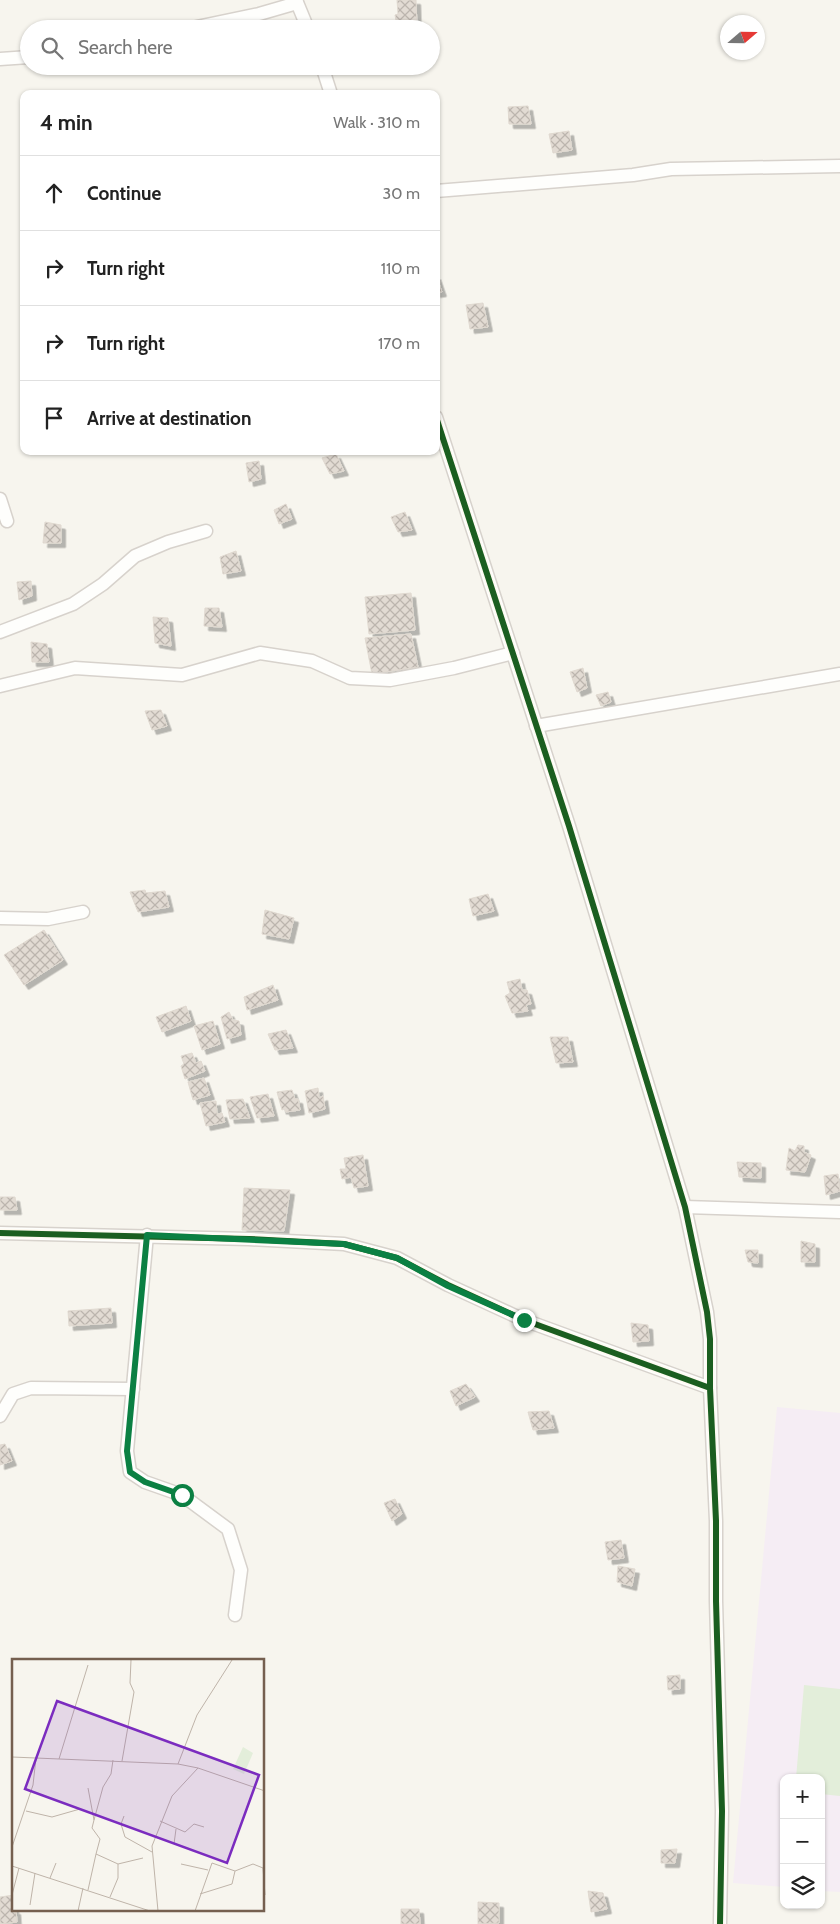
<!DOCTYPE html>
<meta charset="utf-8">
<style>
body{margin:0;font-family:Cabin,sans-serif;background:#f6f6f6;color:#222}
.controls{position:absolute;right:15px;bottom:15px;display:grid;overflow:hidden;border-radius:10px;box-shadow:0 1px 4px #0004}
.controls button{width:45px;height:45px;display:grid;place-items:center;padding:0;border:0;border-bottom:1px solid #e0e0e0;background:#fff;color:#222;font:25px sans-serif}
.compass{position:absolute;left:720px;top:15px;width:45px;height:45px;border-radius:50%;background:#fff;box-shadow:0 1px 4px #0004;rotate:70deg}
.stop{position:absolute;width:15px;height:15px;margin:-11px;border:4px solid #0b8043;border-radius:50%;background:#fff}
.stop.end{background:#0b8043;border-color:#fff;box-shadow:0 1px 5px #0008}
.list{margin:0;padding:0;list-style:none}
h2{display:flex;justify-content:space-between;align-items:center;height:65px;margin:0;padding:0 20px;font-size:21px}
h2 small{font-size:16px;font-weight:400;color:#767676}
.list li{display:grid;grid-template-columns:32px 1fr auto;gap:15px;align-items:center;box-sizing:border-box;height:75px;padding:0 20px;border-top:1px solid #e0e0e0}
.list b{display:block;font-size:19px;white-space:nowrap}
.list em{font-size:16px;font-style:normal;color:#767676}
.icon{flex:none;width:28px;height:28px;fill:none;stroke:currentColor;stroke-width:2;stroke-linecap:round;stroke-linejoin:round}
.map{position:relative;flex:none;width:840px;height:1924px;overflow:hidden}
.search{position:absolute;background:#fff;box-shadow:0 1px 4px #0004;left:20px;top:20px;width:420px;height:55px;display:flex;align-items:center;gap:12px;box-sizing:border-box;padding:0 18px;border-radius:28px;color:#767676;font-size:19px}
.panel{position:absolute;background:#fff;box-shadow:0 1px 4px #0004;left:20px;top:90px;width:420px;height:365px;border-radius:10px}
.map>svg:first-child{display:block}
.education{fill:#f5edf4}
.garden{fill:#e3eeda}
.building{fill:url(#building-cross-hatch);stroke:#e0d9d0;filter:url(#shadow)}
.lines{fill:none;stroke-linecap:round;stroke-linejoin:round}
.street-casing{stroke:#d7d2cc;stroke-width:15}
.street{stroke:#fefefc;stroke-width:12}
.cycleway-casing{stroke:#fefaf1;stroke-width:9}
.cycleway{stroke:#1b5e20;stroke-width:6}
.route{stroke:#0b8043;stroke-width:6}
.inset-road{fill:none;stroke:#bfb4a9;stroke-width:1}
.view{fill:#7b2cbf;fill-opacity:0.15;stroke:#7b2cbf;stroke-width:2.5}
.inset-edge{fill:none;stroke:#755f4f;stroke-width:2.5}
</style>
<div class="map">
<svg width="840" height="1924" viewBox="0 0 840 1924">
<defs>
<pattern id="building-cross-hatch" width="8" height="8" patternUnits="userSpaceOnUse" patternTransform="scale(1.25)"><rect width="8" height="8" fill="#e2dbd3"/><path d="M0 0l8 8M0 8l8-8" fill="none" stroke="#bcb5ae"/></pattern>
<filter id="shadow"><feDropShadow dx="4.5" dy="4.5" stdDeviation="0" flood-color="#0004"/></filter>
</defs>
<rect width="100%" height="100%" fill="#f7f5ee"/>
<path class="education" d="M777,1407L840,1413V1892L821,1891V1778H784V1887L733,1883Z"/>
<path class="garden" d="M804,1685L840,1689V1796L821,1794V1778H796Z"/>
<g class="building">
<path d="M397,0H416L417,27L397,26L395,15L398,14Z"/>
<path d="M528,106L531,124H509L508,107Z"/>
<path d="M569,131L572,150L553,153L549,134Z"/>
<path d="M436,275L442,292L436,293Z"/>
<path d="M483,303L488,327L470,329L466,305Z"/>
<path d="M336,454L344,471L330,474L322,458Z"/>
<path d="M259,461L261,479L249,482L246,463Z"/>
<path d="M286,504L292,519L279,524L274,510Z"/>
<path d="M405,512L412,530L398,532L391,517Z"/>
<path d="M45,522L61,525V543H43Z"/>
<path d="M236,551L241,571L223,574L220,557Z"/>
<path d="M31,581L32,596L19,600L17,582Z"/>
<path d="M411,593L415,630L369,634L365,597Z"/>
<path d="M205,608H219L222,627L204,626Z"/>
<path d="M153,617L168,618L171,646L155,643Z"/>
<path d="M411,634L418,667L372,674L365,638Z"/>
<path d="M31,642L47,644L49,662H32Z"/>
<path d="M583,668L587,688L577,692L570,672Z"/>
<path d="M608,692L611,702L601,706L596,695Z"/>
<path d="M161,710L167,726L152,730L145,711Z"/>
<path d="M145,890L146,893L165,891L169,907L138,912L130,892Z"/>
<path d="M488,894L494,911L473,916L469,899Z"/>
<path d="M265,910L294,918L289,939L262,934Z"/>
<path d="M44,930L63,960L24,985L4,955Z"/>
<path d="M520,979L522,990H527L531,1004L526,1005L528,1011L512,1013L505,996L510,993L507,982Z"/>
<path d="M273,985L278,1000L247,1010L244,997Z"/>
<path d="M186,1006L191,1021L162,1032L156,1017Z"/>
<path d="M229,1012L233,1020L239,1021L241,1035L227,1039L221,1017Z"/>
<path d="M213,1021L220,1044L202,1050L194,1026Z"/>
<path d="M286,1030L293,1048L275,1050L268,1034Z"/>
<path d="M550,1037H568L573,1062L556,1063Z"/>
<path d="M192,1053L196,1063L201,1061L205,1071L185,1079L181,1066L184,1064L181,1056Z"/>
<path d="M204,1078L210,1095L193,1100L188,1082Z"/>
<path d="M318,1088L319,1098L323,1096L325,1109L309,1113L305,1091Z"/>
<path d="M292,1090L295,1099H298L300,1110L286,1112L284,1109L282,1110L277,1092Z"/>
<path d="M268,1094L274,1116L257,1118L250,1097Z"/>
<path d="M243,1099L250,1118L230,1119L226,1100Z"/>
<path d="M216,1101L217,1114L222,1113L225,1122L206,1126L200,1103Z"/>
<path d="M798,1145L804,1146V1152L811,1155L805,1172L786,1170L789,1148L795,1151Z"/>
<path d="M363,1155L368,1186L354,1188L351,1177L342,1179L340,1169H346L344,1158Z"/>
<path d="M737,1162L761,1163V1178L739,1177Z"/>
<path d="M838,1174L840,1191L826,1195L824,1176Z"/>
<path d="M244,1188L290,1190L284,1231L242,1230Z"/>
<path d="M0,1197H15L17,1210H0Z"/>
<path d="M801,1241L815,1244V1262H801Z"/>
<path d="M745,1250H758V1263L748,1262Z"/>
<path d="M111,1308L112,1323L69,1326L68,1311Z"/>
<path d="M631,1323L648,1325L649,1341L633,1342Z"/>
<path d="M466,1384L475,1397L456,1406L450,1391Z"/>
<path d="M549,1411L554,1428L533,1430L528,1412Z"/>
<path d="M5,1444L12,1461L0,1465V1445Z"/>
<path d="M395,1499L402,1514L392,1521L384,1503Z"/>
<path d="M621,1540L624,1558L608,1560L605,1542Z"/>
<path d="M618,1566L635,1569L632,1586L617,1582Z"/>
<path d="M680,1675V1689L668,1690L667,1676Z"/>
<path d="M677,1849L675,1863H661V1850Z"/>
<path d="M588,1891L603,1893L607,1909L591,1912Z"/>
<path d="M14,1895V1910H16L17,1922L0,1924V1897Z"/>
<path d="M478,1902L499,1903V1923L478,1924Z"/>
<path d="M401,1909H419L420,1924H401Z"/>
</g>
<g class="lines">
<g class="street-casing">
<g id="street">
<path d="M296,0L308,29"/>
<path d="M187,29L259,14L297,3"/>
<path d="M0,59L29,57"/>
<path d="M322,66L331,94"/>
<path d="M436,191L633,175L671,169L840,166"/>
<path d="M436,417L569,826L685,1207L707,1312L710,1339V1388"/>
<path d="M0,499L7,521"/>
<path d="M0,632L73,604L103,584L135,556L168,542L206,531"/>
<path d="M0,686L75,668L182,675L260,653L312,661L350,678L390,680L454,668L513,653"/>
<path d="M536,726L840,674"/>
<path d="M0,918L48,919L83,912"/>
<path d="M685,1207L840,1212"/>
<path d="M0,1233L249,1239L344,1244L397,1258L448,1285L524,1320L710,1388L716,1521V1601L722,1811L720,1924"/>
<path d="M147,1235L127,1451L130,1472L145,1482L182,1495L228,1529L241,1570L235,1615"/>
<path d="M0,1416L13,1394L31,1388L133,1389"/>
</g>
</g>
<use href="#street" class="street"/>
<g class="cycleway-casing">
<g id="cycleway">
<path d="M436,417L569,826L685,1207L707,1312L710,1339V1388"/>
<path d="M0,1233L249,1239L344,1244L397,1258L448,1285L524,1320L710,1388L716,1521V1601L722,1811L720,1924"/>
</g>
</g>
<use href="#cycleway" class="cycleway"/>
</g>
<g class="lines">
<path class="route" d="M182,1495L145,1482L130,1472L127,1451L147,1235L344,1244L397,1258L448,1286L524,1320"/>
</g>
<g transform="translate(12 1659)">
<rect width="252" height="252" fill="#f7f5ee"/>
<path d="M231,88L241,94L232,115L221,110Z" fill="#e3eeda"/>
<path class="inset-road" d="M0,98L166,105L186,109M47,100L76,6M110,102L122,33L118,24L119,1M166,105L185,56L220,1M76,129L82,161L80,169L88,180L84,195M14,152L40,158L68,150M112,157L109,165L113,178L140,193M82,161L91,128L99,115L101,101M148,162L173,173L182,165L192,168M162,185L164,170M0,188L21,126L24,99M169,205L196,211M0,207L138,252M38,219L44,204M76,231L84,195L106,205L131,199M188,235L220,225L223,212M0,236L7,209M98,238L106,219V205M18,246L23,214M66,252L71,229M146,252L140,187L160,137L186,109L253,132M183,252L200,204L223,212L241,205L251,209L253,236"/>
<path class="view" d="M45,42L247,116L215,204L13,130Z"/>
<rect width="252" height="252" class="inset-edge"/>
</g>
</svg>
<div class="controls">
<button>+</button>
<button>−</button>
<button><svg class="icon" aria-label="layers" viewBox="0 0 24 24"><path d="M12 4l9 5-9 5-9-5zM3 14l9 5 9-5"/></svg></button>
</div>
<svg class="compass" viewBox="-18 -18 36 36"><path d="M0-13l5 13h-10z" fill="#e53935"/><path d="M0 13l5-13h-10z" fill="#767676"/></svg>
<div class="stop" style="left:182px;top:1495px"></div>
<div class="stop end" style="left:524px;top:1320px"></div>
<div class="search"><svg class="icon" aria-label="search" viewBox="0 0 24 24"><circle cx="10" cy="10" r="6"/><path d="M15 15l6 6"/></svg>Search here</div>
<section class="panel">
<h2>4 min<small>Walk · 310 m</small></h2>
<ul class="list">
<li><svg class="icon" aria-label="ahead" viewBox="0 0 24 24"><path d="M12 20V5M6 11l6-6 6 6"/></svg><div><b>Continue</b></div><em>30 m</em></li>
<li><svg class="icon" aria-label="right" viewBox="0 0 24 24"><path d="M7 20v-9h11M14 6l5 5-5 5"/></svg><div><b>Turn right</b></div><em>110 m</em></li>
<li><svg class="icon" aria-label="right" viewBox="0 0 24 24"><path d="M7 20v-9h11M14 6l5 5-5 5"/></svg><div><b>Turn right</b></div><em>170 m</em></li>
<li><svg class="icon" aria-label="arrive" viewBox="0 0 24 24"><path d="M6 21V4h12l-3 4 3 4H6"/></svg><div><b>Arrive at destination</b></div></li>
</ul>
</section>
</div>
